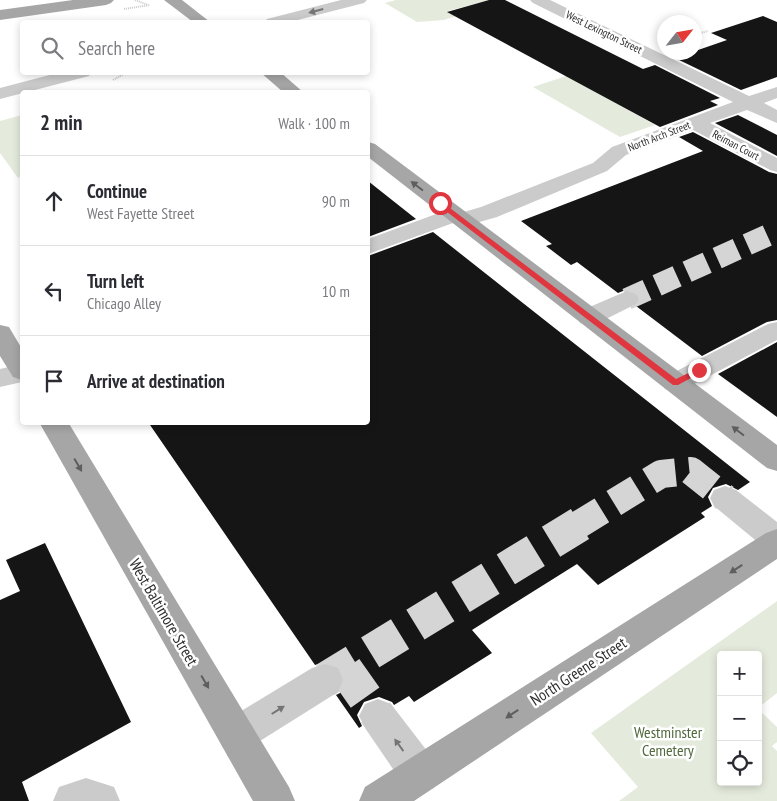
<!DOCTYPE html>
<meta charset="utf-8">
<style>
body{margin:0;font-family:"PT Sans Narrow",sans-serif;background:#f7f7f7;color:#2b2b33}
.controls{position:absolute;right:15px;bottom:15px;display:grid;overflow:hidden;border-radius:5px;box-shadow:0 2px 8px #0003}
.controls button{width:45px;height:45px;display:grid;place-items:center;padding:0;border:0;border-bottom:1px solid #e1e1e2;background:#fff;color:#2b2b33;font:25px sans-serif}
.compass{position:absolute;left:657px;top:15px;width:45px;height:45px;border-radius:50%;background:#fff;box-shadow:0 2px 8px #0003;rotate:59deg}
.stop{position:absolute;width:15px;height:15px;margin:-11px;border:4px solid #e03640;border-radius:50%;background:#fff}
.stop.end{background:#e03640;border-color:#fff;box-shadow:0 1px 5px #0008}
.list{margin:0;padding:0;list-style:none}
h2{display:flex;justify-content:space-between;align-items:center;height:65px;margin:0;padding:0 20px;font-size:21px}
h2 small{font-size:16px;font-weight:400;color:#7c7c81}
.list li{display:grid;grid-template-columns:32px 1fr auto;gap:15px;align-items:center;box-sizing:border-box;height:90px;padding:0 20px;border-top:1px solid #e1e1e2}
.list b{display:block;font-size:19px;white-space:nowrap}
.list p{margin:0;font-size:16px;white-space:nowrap;color:#7c7c81}
.list em{font-size:16px;font-style:normal;color:#7c7c81}
.icon{flex:none;width:28px;height:28px;fill:none;stroke:currentColor;stroke-width:2;stroke-linecap:round;stroke-linejoin:round}
.map{position:relative;flex:none;width:777px;height:801px;overflow:hidden}
.search{position:absolute;background:#fff;box-shadow:0 2px 8px #0003;left:20px;top:20px;width:350px;height:55px;display:flex;align-items:center;gap:12px;box-sizing:border-box;padding:0 18px;border-radius:5px;color:#7c7c81;font-size:19px}
.panel{position:absolute;background:#fff;box-shadow:0 2px 8px #0003;left:20px;top:90px;width:350px;height:335px;border-radius:5px}
.map>svg:first-child{display:block}
.green{fill:#e4ebdc}
.building{fill:#151515}
.lines{fill:none;stroke-linecap:round;stroke-linejoin:round}
.minor-tunnel-far2{stroke:#d5d5d5;stroke-width:22;stroke-dasharray:22 11;stroke-linecap:butt}
.minor-tunnel-far1{stroke:#d5d5d5;stroke-width:28;stroke-dasharray:28 14;stroke-linecap:butt}
.minor-tunnel{stroke:#d5d5d5;stroke-width:35;stroke-dasharray:35 18;stroke-linecap:butt}
.path{stroke:#cbcbcb;stroke-width:2;stroke-dasharray:1 1;stroke-linecap:butt}
.minor{fill:#cbcbcb;fill-rule:evenodd}
.major{fill:#a6a6a6;fill-rule:evenodd}
.oneway{fill:#757575}
.oneway2{fill:#5e5e5e}
.route{fill:#e03640}
.labels{text-anchor:middle;stroke-width:5;stroke-linejoin:round;paint-order:stroke}
.far-street-label{font-size:11px;fill:#2e2e2e;stroke:#fff}
.near-street-label{font-size:16px;fill:#2e2e2e;stroke:#fff}
.near-park-label{font-size:16px;fill:#51693d;stroke:#fff}
</style>
<div class="map">
<svg width="777" height="801" viewBox="0 0 777 801">
<rect width="100%" height="100%" fill="#fff"/>
<g class="green">
<path d="M396,0H489L448,11L456,16L444,20L417,22L385,3Z"/>
<path d="M590,68L603,96L655,125L620,137L533,87Z"/>
<path d="M22,115V176L18,178L0,153V121Z"/>
<path d="M777,601V693L758,708V655H721V782H758V709L777,727V742L772,746L777,751V801H619L638,787L591,733Z"/>
</g>
<g class="building">
<path d="M489,0H505L643,69L655,65L720,98L710,101L718,105L660,127L447,12Z"/>
<path d="M763,16L777,22V77L741,90L675,58L727,40L711,33Z"/>
<path d="M738,115L777,135V156L715,123Z"/>
<path d="M693,132L769,172L777,174V320L767,322L702,356L636,306L641,300L637,292L628,289L618,293L577,262L571,265L546,246L552,244L521,221L703,151L679,137Z"/>
<path d="M368,181L416,219L368,237Z"/>
<path d="M433,232L750,482L738,490L726,484L713,488L708,497L712,506L701,513L705,517L598,585L577,564L472,630L492,653L414,702L409,696L394,705L392,702L379,697L364,702L357,715L362,726L359,728L336,695L340,693L345,681L340,667L326,662L315,665L148,422H368V256Z"/>
<path d="M777,342V417L718,374Z"/>
<path d="M45,543L131,722L22,782L29,801H0V600L20,591L6,560Z"/>
</g>
<g class="lines">
<path class="minor-tunnel-far2" d="M627,299L777,231"/>
<path class="minor-tunnel-far1" d="M578,525L661,474L691,471L725,498"/>
<g class="minor-tunnel">
<path d="M345,669L378,716"/>
<path d="M325,680L580,524"/>
</g>
<g class="path">
<path d="M135,0L148,5"/>
<path d="M124,9L150,5"/>
<path d="M694,35L708,31"/>
<path d="M113,80L127,72"/>
</g>
<g class="minor">
<path d="M341,0H367L364,3L290,22H265L267,19Z"/>
<path d="M530,0H550L749,96L777,87V98L764,103L777,110V123L747,110L710,123L777,158V172L770,170L693,130L626,155L607,171L497,217L462,227L453,223L368,254V239L447,210L455,208L464,212L481,207L593,163L612,147L733,102L533,3Z"/>
<path d="M61,72H91L89,76L0,99V88Z"/>
<path d="M627,291L636,294L639,299L636,304L598,323L589,325L580,323L577,317L580,311Z"/>
<path d="M777,322V340L685,389L675,392L665,389L662,383L665,377L768,324Z"/>
<path d="M22,364V382L0,387V369Z"/>
<path d="M725,486L736,490L777,522V553L766,549L714,506L710,498L714,490Z"/>
<path d="M325,664L338,668L343,680L338,692L249,748L236,753L223,748L217,735L223,722L312,668Z"/>
<path d="M378,699L391,704L434,760L439,774L434,788L420,793L406,788L365,728L359,716L365,704Z"/>
<path d="M86,778L114,787L120,801H53L59,787Z"/>
</g>
<g class="major">
<path d="M73,0H114L111,3L106,5L0,20V10Z"/>
<path d="M164,0H182L210,22H193Z"/>
<path d="M260,72H280L303,92H283Z"/>
<path d="M368,142L375,144L777,445V471L767,468L368,157Z"/>
<path d="M0,325L9,327L22,349V380L13,377L0,356Z"/>
<path d="M39,422H68L289,787L295,801H253Z"/>
<path d="M777,529V559L414,801H359L365,787L766,533Z"/>
</g>
</g>
<defs><path id="oneway-solid" d="M-6-.8H1V-3.2L6.5 0L1 3.2V.8H-6Z" transform="scale(1.25)"/></defs>
<g class="oneway">
<use href="#oneway-solid" transform="translate(316 11) rotate(165)"/>
<use href="#oneway-solid" transform="translate(278 710) rotate(-32)"/>
<use href="#oneway-solid" transform="translate(399 745) rotate(-126)"/>
</g>
<g class="oneway2">
<use href="#oneway-solid" transform="translate(417 186) rotate(-143)"/>
<use href="#oneway-solid" transform="translate(738 431) rotate(-143)"/>
<use href="#oneway-solid" transform="translate(78 465) rotate(60)"/>
<use href="#oneway-solid" transform="translate(736 569) rotate(147)"/>
<use href="#oneway-solid" transform="translate(205 682) rotate(60)"/>
<use href="#oneway-solid" transform="translate(512 714) rotate(147)"/>
</g>
<path class="route" d="M438,202H442L676,379L699,368L703,370L702,372L678,385H673L438,205Z"/>
<g class="labels">
<g class="far-street-label">
<text transform="translate(604 32) rotate(26)" y="4">West Lexington Street</text>
<text transform="translate(659 136) rotate(-21)" y="4">North Arch Street</text>
<text transform="translate(736 145) rotate(28)" y="4">Reiman Court</text>
</g>
<g class="near-street-label">
<text transform="translate(164 612) rotate(60)" y="6">West Baltimore Street</text>
<text transform="translate(578 671) rotate(-33)" y="6">North Greene Street</text>
</g>
<g class="near-park-label">
<text x="668" y="738">Westminster<tspan x="668" dy="18">Cemetery</tspan></text>
</g>
</g>
</svg>
<div class="controls">
<button>+</button>
<button>−</button>
<button><svg class="icon" aria-label="locate" viewBox="0 0 24 24"><circle cx="12" cy="12" r="6"/><path d="M12 2v4M12 18v4M2 12h4M18 12h4"/></svg></button>
</div>
<svg class="compass" viewBox="-18 -18 36 36"><path d="M0-13l5 13h-10z" fill="#e53935"/><path d="M0 13l5-13h-10z" fill="#7c7c81"/></svg>
<div class="stop" style="left:440px;top:203px"></div>
<div class="stop end" style="left:699px;top:370px"></div>
<div class="search"><svg class="icon" aria-label="search" viewBox="0 0 24 24"><circle cx="10" cy="10" r="6"/><path d="M15 15l6 6"/></svg>Search here</div>
<section class="panel">
<h2>2 min<small>Walk · 100 m</small></h2>
<ul class="list">
<li><svg class="icon" aria-label="ahead" viewBox="0 0 24 24"><path d="M12 20V5M6 11l6-6 6 6"/></svg><div><b>Continue</b><p>West Fayette Street</p></div><em>90 m</em></li>
<li><svg class="icon" aria-label="left" viewBox="0 0 24 24"><path d="M17 20v-9H6M10 6l-5 5 5 5"/></svg><div><b>Turn left</b><p>Chicago Alley</p></div><em>10 m</em></li>
<li><svg class="icon" aria-label="arrive" viewBox="0 0 24 24"><path d="M6 21V4h12l-3 4 3 4H6"/></svg><div><b>Arrive at destination</b></div></li>
</ul>
</section>
</div>
